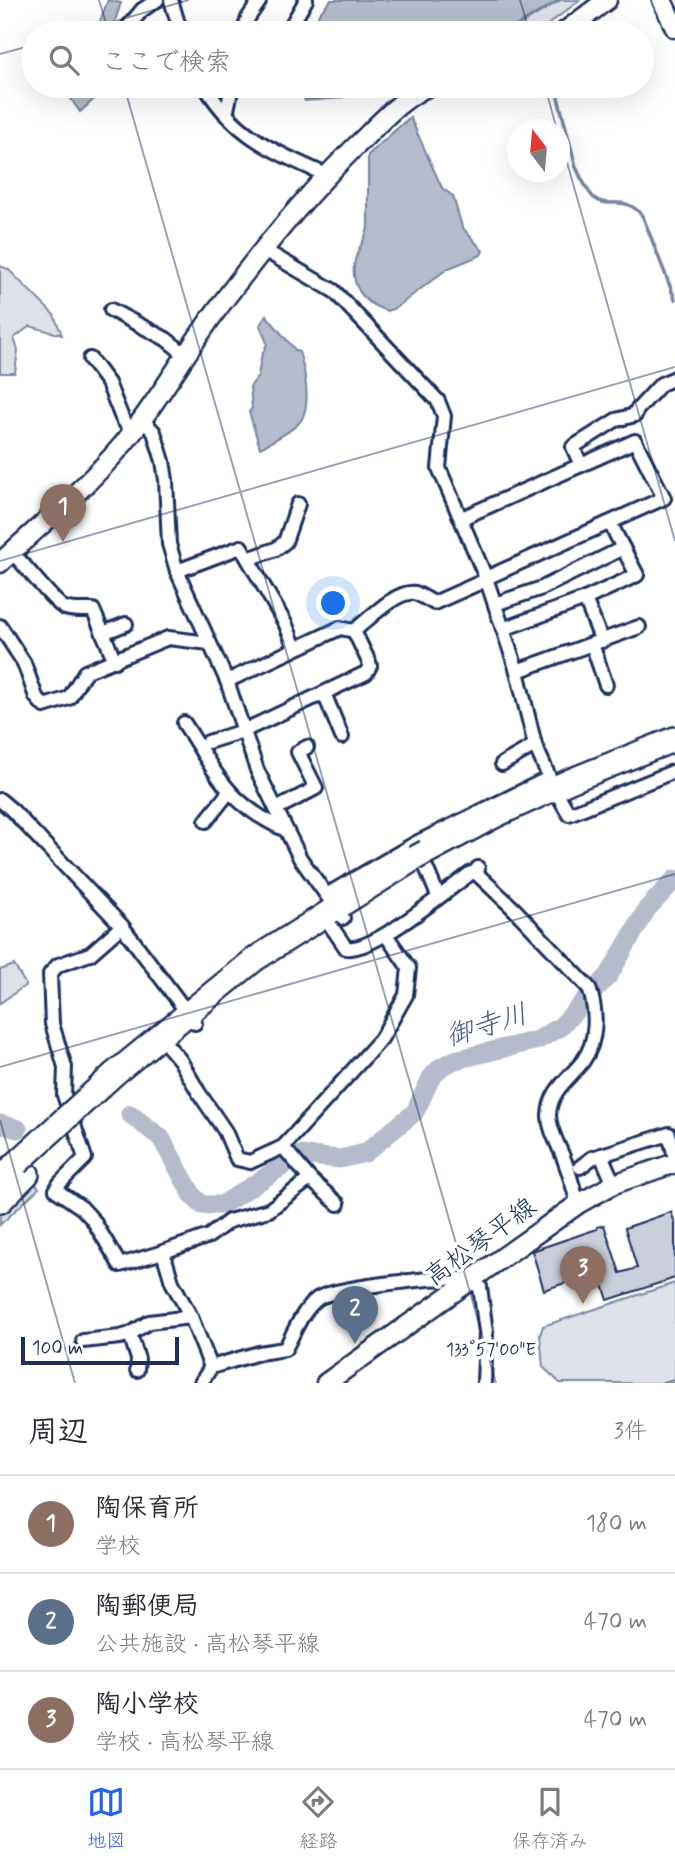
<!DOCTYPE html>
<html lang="ja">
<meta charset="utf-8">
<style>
body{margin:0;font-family:Mynerve,"Klee One",sans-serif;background:#f7f7f7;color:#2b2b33}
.compass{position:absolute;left:507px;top:119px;width:63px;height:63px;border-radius:50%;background:#fff;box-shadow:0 7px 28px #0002;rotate:344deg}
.scale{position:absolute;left:21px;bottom:18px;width:158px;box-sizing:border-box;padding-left:7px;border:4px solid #1b2f5e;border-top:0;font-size:19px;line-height:24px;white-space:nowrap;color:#1b2f5e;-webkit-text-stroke:5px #fff;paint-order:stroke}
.you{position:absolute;left:334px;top:604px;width:24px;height:24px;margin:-18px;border:5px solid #fff;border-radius:50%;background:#1a73e8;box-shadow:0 0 0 10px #1a73e833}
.badge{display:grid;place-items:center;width:46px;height:46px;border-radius:50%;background:#2563eb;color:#fff;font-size:23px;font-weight:700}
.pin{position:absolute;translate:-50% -58px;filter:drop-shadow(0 2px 4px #0008)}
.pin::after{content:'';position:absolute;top:37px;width:24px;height:21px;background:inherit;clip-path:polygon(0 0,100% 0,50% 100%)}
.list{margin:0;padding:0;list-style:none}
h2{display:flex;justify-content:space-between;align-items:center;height:91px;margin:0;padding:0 28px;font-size:30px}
h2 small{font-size:23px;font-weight:400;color:#7c7c81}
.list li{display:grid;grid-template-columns:46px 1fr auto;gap:21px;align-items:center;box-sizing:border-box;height:98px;padding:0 28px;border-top:2px solid #e1e1e2}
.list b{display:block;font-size:26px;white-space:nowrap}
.list p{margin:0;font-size:23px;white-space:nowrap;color:#7c7c81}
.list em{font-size:23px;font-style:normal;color:#7c7c81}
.icon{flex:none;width:38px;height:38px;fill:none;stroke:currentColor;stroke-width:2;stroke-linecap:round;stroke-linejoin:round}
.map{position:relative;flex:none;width:675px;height:1383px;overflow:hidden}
.search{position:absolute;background:#fff;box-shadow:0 7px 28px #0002;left:21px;right:21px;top:21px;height:77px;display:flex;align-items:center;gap:18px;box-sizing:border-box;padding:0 24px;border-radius:38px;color:#7c7c81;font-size:26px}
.sheet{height:385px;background:#fff}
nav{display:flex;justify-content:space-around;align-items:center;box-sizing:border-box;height:98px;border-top:2px solid #e1e1e2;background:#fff;font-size:19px;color:#7c7c81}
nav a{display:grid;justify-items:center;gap:4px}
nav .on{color:#2563eb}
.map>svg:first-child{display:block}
.green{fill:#dee1e7;stroke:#7c88a2;stroke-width:2}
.water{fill:#b5bbca;stroke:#77839f;stroke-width:2}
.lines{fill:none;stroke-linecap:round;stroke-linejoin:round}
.stream{stroke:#77839f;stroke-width:3.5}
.river{stroke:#b5bbca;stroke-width:19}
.building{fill:#caceda;stroke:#1b2f5e;stroke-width:2}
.street-casing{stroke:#1b2f5e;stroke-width:18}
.secondary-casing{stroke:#1b2f5e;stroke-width:23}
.highway-casing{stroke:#1b2f5e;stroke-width:28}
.street{stroke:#fff;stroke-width:12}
.secondary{stroke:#fff;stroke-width:18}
.highway{stroke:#fff;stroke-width:23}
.highway-bridge-casing{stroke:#1b2f5e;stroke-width:28;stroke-linecap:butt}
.highway-bridge{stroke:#fff;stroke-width:23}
.ticks{fill:none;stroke:#1b2f5e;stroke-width:2;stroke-opacity:0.45}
.labels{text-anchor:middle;stroke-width:7;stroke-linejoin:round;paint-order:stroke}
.street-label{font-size:26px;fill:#1b2f5e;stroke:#fff}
.water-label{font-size:28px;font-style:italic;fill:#49597e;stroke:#fff}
.ticks-label{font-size:18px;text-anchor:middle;fill:#1b2f5e;stroke:#fff;stroke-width:7;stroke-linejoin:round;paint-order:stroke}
</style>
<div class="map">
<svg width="675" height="1383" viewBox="0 0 675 1383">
<rect width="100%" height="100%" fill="#fff"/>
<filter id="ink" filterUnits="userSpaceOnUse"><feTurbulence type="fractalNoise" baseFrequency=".0143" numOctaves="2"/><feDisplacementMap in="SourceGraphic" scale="14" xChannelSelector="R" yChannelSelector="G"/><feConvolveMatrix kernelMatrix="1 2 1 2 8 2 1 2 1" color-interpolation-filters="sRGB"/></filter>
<g filter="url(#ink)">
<g class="green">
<path d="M561,0H580L537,33H507Z"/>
<path d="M273,86H377C343,94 305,103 273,86Z"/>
<path d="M0,266L8,269L54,315L62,335L30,326L14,338L18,350L15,373H0Z"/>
<path d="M14,965L26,985L0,1003V970Z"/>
<path d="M32,1180L39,1188L0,1225V1210Z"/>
<path d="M675,1283V1383H560L543,1367L540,1335L543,1326Z"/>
</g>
<g class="water">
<path d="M108,0L121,3L111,33H104L97,29Z"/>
<path d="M331,0H559L504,33H313L319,14Z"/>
<path d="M81,86H101L103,89L102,92L80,112L71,99L82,88Z"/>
<path d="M410,117L442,188L453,196L462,227L483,251L481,255L447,269L397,307L388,311C358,303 346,277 359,249C363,241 366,236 368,228V155Z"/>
<path d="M266,315L295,350L299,352C305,370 313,409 298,424C288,434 272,441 260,448L249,412L252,408L250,387L258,376L261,358L267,343L260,325Z"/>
</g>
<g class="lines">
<g class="stream">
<path d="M549,31L590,0"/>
<path d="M555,86L576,167C580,176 586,189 593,197C608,211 625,192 643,217L675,299"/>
<path d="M305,100L334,98L394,86"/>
</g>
<g class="river">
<path d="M130,1114L161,1138L193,1196L202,1205H222L300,1155L340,1159L365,1153L415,1112L431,1078L441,1067L455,1060L538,1040L560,1027L609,975L647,909L675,879"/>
<path d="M0,1124L18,1129"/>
</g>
</g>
<path class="building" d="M671,1212L675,1223V1278L608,1300L601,1279L580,1287L577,1279L544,1290L532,1251L597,1229V1227L604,1225L620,1273L637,1268L625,1228Z"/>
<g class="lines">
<g class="street-casing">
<g id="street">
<path d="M171,0L181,33"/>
<path d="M123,33L142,10L157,0"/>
<path d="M243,33L248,18L259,2L257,0"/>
<path d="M287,33L306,0"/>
<path d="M205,86C236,137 274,151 326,175"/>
<path d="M226,115L232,86"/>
<path d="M264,250L334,291L438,401L444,416L439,468L486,578L517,671L535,745L554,788L569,814L675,771"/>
<path d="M111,310L166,339L187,356"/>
<path d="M90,359L108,383L122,418L132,433"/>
<path d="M142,419L154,432L163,461L166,480L169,544L177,571L227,681L257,770L300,858L343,918"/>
<path d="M581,465L573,447L616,420L635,415L636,411L661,384L675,378"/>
<path d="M462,518L635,441L664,498L486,578"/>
<path d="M12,552C21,561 57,606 65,608C73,611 84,610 93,610L115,661"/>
<path d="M248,559L286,625L295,648"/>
<path d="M177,571L241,547L248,559L276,549L285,542L298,504"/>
<path d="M585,599L602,641"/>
<path d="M495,604L542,588L623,548"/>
<path d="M0,626L24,663L36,697L44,706L69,698L85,672L168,638L209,643"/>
<path d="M503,629L585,599L637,575L610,523"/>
<path d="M103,633L126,624"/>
<path d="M592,644L606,685"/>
<path d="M517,671L639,627"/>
<path d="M227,681L340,628L354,631C368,620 396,590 415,593C421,595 428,600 434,603L486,580"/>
<path d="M324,693L342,737"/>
<path d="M184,723C217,774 227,804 286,830"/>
<path d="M208,742L243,731L366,673L370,666L369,662L354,631"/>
<path d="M502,764L535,745"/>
<path d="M0,800L12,810L122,926L195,1023"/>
<path d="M276,809L316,788L298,752L307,747"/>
<path d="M206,821L229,792"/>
<path d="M420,853L438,896"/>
<path d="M475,872L514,909L589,988C597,1011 598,1040 583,1061C569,1079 550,1090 549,1115C549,1131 560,1147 565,1162C570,1175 574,1190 578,1204"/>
<path d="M328,894L416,843L549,778"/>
<path d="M122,926L90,954L58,965L50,974L52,1024L65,1067L64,1095L85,1158L60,1183L56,1190L82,1208L93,1220L120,1265L163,1252L172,1282L191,1317L211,1367"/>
<path d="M331,926L346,948C373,953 447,890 471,873L475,872L478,868"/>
<path d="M168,1046L180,1060L199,1093L225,1131L237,1159L250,1162L283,1147"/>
<path d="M601,1155L614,1184"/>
<path d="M580,1167L592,1158L669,1134L675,1157"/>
<path d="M338,1204L310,1179L283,1147L381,1039L406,995L409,968L386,935"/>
<path d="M163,1252L209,1236L229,1221L269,1210L310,1179"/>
<path d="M130,1334L138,1359L137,1370"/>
<path d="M83,1341L120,1337L130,1334L149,1322L191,1317"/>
<path d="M201,1383L211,1367L259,1353L285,1349C295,1331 301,1312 317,1299C330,1288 434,1277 455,1278C464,1279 472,1282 480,1287L486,1332L484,1383"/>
</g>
</g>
<g class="secondary-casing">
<g id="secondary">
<path d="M662,0L675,28"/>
<path d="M563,33L607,0"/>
<path d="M0,563C44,521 95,481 132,433C162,394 187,351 216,311C259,253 304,197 356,146C379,124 400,99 429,86"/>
<path d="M326,1383L578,1204L614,1184L675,1163"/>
</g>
</g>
<g class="highway-casing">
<g id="highway">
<path d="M426,852L496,815L570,781L675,739"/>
<path d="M114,1074L255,959L415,858"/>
<path d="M0,1178L17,1163"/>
<path d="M0,1201L27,1174"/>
</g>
</g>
<use href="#street" class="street"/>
<use href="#secondary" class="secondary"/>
<use href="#highway" class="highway"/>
<g class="highway-bridge-casing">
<g id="highway-bridge">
<path d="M415,858L426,852"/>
<path d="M17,1163L114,1074"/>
</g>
</g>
<use href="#highway-bridge" class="highway-bridge"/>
</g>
</g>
<path class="ticks" d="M99,0L109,33M520,0L530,33M73,33L189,0M0,54L33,45M124,86L496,1383M545,86L557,130M560,138L675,541M0,561L675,367M0,1067L675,874M0,1120L75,1383M665,1383L675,1380"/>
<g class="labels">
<g class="street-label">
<text transform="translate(480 1241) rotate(-36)" y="9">高松琴平線</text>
</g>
<g class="water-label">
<text transform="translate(486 1024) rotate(-17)" y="10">御寺川</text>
</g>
</g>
<g class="ticks-label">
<text x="491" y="1355">133°57'00"E</text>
</g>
</svg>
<svg class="compass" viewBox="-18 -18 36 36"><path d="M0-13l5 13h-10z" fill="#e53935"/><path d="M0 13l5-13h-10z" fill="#7c7c81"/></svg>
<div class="scale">100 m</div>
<div class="you"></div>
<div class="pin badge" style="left:63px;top:542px;background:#8d6e63">1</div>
<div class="pin badge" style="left:355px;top:1344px;background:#5c6f8a">2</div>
<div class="pin badge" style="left:583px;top:1304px;background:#8d6e63">3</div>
<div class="search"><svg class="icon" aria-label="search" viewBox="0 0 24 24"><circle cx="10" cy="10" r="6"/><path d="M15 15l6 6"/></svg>ここで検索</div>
</div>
<section class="sheet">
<h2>周辺<small>3件</small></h2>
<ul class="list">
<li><span class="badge" style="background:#8d6e63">1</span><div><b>陶保育所</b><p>学校</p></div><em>180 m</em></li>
<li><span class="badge" style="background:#5c6f8a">2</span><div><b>陶郵便局</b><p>公共施設 · 高松琴平線</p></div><em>470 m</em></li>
<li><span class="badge" style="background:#8d6e63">3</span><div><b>陶小学校</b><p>学校 · 高松琴平線</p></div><em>470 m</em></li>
</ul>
</section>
<nav>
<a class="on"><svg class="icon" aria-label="map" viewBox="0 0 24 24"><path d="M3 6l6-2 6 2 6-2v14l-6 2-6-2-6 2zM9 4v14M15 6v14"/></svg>地図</a>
<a><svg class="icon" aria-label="directions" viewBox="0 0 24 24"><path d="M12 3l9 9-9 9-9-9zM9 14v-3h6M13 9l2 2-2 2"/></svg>経路</a>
<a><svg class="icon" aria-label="saved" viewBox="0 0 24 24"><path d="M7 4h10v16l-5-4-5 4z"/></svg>保存済み</a>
</nav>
